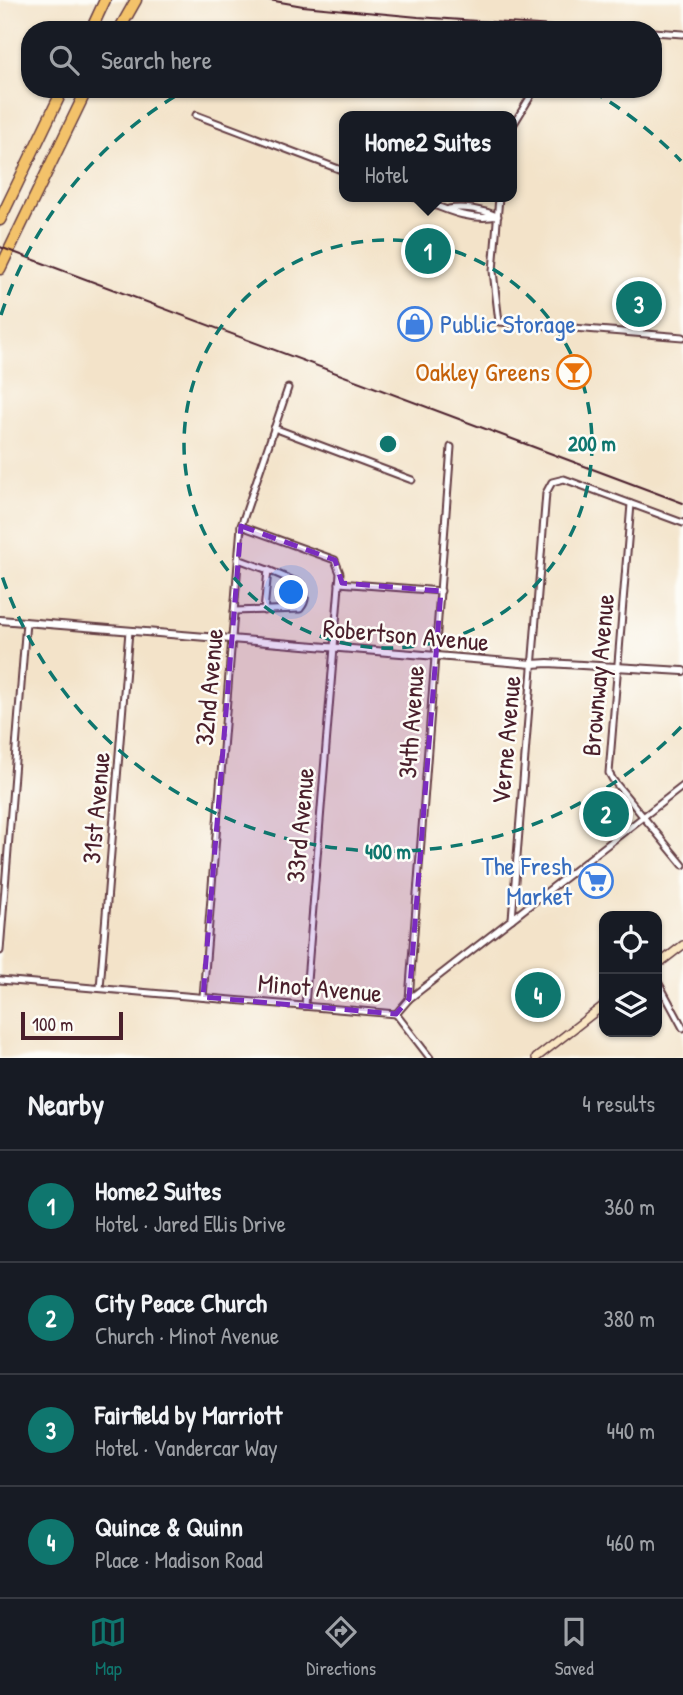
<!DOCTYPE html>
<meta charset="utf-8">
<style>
body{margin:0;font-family:"Patrick Hand",sans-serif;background:#242831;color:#f1f3f6}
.controls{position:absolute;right:21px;bottom:21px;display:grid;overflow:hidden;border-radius:14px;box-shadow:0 2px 5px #0004}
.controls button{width:63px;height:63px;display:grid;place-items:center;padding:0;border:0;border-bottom:2px solid #363941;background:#171b24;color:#f1f3f6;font:35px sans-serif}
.scale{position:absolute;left:21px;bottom:18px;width:102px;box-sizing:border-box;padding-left:7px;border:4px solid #4a1f2b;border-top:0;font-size:19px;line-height:24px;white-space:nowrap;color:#4a1f2b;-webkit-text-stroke:5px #fdfcf7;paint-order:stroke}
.you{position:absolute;left:292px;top:593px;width:24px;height:24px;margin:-18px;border:5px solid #fff;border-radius:50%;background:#1a73e8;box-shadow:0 0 0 10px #1a73e833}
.badge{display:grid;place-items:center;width:46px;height:46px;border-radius:50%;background:#0f766e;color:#fff;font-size:23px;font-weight:700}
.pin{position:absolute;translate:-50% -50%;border:4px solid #fff;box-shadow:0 2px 7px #0006}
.popup{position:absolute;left:339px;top:111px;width:178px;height:91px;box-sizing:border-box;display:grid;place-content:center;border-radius:14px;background:#171b24;filter:drop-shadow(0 2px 5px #0005);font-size:23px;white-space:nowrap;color:#9ea1a6}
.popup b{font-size:26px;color:#f1f3f6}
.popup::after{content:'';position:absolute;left:50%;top:100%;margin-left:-14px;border:14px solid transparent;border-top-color:#171b24}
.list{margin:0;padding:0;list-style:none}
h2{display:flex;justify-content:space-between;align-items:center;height:91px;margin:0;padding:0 28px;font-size:30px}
h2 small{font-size:23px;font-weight:400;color:#9ea1a6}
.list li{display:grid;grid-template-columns:46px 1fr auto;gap:21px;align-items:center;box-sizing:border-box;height:112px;padding:0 28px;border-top:2px solid #363941}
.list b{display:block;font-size:26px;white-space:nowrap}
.list p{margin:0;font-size:23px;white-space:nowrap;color:#9ea1a6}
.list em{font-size:23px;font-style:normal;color:#9ea1a6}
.icon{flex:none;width:38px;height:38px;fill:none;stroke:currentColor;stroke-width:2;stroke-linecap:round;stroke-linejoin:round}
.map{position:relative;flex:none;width:683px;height:1058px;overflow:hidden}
.search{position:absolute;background:#171b24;box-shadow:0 2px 5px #0004;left:21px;right:21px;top:21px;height:77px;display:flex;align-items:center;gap:18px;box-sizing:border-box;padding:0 24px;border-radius:28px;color:#9ea1a6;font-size:26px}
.sheet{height:539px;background:#171b24}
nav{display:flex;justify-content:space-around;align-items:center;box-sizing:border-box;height:98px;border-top:2px solid #363941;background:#171b24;font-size:19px;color:#9ea1a6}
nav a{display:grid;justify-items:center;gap:4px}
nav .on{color:#0f766e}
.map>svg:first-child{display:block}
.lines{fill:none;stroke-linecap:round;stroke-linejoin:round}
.minor-casing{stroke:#633c43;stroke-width:9}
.tertiary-casing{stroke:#633c43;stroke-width:10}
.secondary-casing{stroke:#633c43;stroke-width:10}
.motorway-casing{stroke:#633c43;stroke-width:13}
.minor{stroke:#fff;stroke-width:5}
.tertiary{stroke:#fff;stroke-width:6}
.secondary{stroke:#fae7c3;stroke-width:7}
.motorway{stroke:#f3c26a;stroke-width:10}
.rail{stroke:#4a1f2b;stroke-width:2}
.marked{fill:#7b2cbf;fill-opacity:0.2;stroke:#7b2cbf;stroke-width:5;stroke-dasharray:14 9;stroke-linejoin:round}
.ring{fill:none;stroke:#0f766e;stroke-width:3.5;stroke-dasharray:12 9}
.labels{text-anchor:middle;stroke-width:5;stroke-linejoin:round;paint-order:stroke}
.shop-label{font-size:26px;fill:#366cbe;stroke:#fdfcf7;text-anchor:start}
.food-label{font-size:26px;fill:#c56008;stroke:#fdfcf7;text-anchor:end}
.street-label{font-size:26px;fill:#4a1f2b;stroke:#fdfcf7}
.centre{fill:#0f766e;stroke:#fdfcf7;stroke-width:3.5}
.ring-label{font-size:21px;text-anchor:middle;font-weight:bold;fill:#0f766e;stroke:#fdfcf7;stroke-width:5;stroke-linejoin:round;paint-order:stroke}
</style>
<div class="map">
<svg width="683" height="1058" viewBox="0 0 683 1058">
<rect width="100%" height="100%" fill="#fdfcf7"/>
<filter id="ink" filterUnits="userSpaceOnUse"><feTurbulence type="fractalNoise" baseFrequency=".0143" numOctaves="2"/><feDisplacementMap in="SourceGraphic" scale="14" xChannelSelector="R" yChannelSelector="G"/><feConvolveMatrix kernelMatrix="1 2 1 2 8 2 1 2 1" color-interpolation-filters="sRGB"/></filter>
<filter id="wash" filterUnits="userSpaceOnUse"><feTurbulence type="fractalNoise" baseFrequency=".00686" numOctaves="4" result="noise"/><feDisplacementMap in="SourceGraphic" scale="28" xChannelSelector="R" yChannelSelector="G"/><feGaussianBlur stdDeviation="1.57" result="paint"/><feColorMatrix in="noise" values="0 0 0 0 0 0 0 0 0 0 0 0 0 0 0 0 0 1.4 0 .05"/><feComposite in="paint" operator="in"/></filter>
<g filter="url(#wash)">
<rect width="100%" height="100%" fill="#f3e3c9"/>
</g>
<g filter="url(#ink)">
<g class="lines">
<g class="minor-casing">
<g id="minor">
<path d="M653,32L683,34"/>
<path d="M196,115L344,171"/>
<path d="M512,127L535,89"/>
<path d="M414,197C443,208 467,222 498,216"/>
<path d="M499,197L493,271L499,322L683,337"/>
<path d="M449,209C463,206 483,210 497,216"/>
<path d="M274,428L412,480"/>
<path d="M631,504L609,773L613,780L683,865"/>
<path d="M241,526L335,560L340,573L305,1006"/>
<path d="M238,559L268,570"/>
<path d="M339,583L441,591"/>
<path d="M234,611L300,609C307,601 307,592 301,584L268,570L264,611"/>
<path d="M512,919L546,493L552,482L564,479L683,523"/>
<path d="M0,951L26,622"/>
<path d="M0,980L396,1014"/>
<path d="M657,980L683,1028"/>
<path d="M100,988L129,631"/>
<path d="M203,997L241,526L288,388"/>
<path d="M409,999L451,447"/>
<path d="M396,1014L409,999L683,786"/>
<path d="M396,1014L430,1058"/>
</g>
</g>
<g class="tertiary-casing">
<path id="tertiary" d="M0,620L532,664L548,663L683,671"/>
</g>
<g class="secondary-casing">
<g id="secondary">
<path d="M657,965L683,945"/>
<path d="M536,1058L604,1005"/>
</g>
</g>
<g class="motorway-casing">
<g id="motorway">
<path d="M91,30L105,0"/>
<path d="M119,30L136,0"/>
<path d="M0,220L63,89"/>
<path d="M0,269L87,89"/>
</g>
</g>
<use href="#minor" class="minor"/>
<use href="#tertiary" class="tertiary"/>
<use href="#secondary" class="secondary"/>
<use href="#motorway" class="motorway"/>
<g class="rail">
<path d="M269,0L303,6L418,17L568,27"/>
<path d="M0,247L683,503"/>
</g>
</g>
</g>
<path class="marked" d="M241,526L335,560L342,583L441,591L409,999L396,1014L203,997Z"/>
<g class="ring">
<circle cx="388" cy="444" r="204"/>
<path d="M681 727A408 408 0 0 1 1 573M1 315A408 408 0 0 1 184 91M592 91A408 408 0 0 1 681 161"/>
</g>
<defs>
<g id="shop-ring" transform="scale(1.75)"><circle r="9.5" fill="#fdfcf7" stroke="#3f7fe0" stroke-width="1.5"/><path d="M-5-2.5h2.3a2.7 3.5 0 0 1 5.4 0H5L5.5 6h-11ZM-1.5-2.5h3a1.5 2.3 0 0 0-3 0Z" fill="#3f7fe0"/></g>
<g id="bar-ring" transform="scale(1.75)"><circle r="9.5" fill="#fdfcf7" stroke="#e8710a" stroke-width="1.5"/><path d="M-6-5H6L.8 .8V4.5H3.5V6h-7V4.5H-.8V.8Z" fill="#e8710a"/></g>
<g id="supermarket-ring" transform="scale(1.75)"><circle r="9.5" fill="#fdfcf7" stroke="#3f7fe0" stroke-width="1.5"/><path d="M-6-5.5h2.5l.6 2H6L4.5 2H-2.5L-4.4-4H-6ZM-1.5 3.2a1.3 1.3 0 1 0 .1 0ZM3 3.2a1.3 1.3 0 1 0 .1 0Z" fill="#3f7fe0"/></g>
</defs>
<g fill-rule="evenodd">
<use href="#shop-ring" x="415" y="324"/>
<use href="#bar-ring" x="574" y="372"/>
<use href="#supermarket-ring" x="596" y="881"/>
</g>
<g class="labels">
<g class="shop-label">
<text x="440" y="333">Public Storage</text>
<text x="572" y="875" text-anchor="end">The Fresh<tspan x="572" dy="30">Market</tspan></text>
</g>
<g class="food-label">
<text x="550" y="381">Oakley Greens</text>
</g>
<g class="street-label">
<text transform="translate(406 635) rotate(5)" y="9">Robertson Avenue</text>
<text transform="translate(598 675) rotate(-85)" y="9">Brownway Avenue</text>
<text transform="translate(209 687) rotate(-85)" y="9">32nd Avenue</text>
<text transform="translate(411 722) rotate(-86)" y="9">34th Avenue</text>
<text transform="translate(506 740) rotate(-85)" y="9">Verne Avenue</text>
<text transform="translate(96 808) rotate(-85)" y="9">31st Avenue</text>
<text transform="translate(300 825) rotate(-85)" y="9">33rd Avenue</text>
<text transform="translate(320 988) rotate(5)" y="9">Minot Avenue</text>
</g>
</g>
<circle cx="388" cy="444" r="10" class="centre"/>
<g class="ring-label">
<text x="592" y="451">200 m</text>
<text x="388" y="859">400 m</text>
</g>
</svg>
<div class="controls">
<button><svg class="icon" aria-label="locate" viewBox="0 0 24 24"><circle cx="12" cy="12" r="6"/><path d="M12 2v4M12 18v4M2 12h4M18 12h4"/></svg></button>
<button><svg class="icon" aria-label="layers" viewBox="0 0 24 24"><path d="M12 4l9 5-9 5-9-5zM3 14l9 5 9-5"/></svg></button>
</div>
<div class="scale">100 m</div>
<div class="you"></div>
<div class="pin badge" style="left:428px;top:251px">1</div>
<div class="popup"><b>Home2 Suites</b>Hotel</div>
<div class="pin badge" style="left:606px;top:814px">2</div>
<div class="pin badge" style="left:639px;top:304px">3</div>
<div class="pin badge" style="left:538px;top:995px">4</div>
<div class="search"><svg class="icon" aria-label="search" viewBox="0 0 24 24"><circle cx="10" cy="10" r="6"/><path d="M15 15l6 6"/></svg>Search here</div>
</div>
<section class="sheet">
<h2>Nearby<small>4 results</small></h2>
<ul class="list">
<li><span class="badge">1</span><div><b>Home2 Suites</b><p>Hotel · Jared Ellis Drive</p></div><em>360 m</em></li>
<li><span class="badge">2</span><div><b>City Peace Church</b><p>Church · Minot Avenue</p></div><em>380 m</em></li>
<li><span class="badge">3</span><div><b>Fairfield by Marriott</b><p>Hotel · Vandercar Way</p></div><em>440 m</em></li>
<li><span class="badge">4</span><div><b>Quince &amp; Quinn</b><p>Place · Madison Road</p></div><em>460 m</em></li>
</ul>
</section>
<nav>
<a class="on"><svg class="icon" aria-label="map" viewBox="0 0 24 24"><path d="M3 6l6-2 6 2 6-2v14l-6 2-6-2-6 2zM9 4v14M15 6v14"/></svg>Map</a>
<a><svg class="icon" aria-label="directions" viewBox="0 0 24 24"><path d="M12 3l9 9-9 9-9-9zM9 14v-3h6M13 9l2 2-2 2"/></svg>Directions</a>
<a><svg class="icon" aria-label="saved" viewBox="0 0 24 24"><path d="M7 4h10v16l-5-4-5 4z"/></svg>Saved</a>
</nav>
